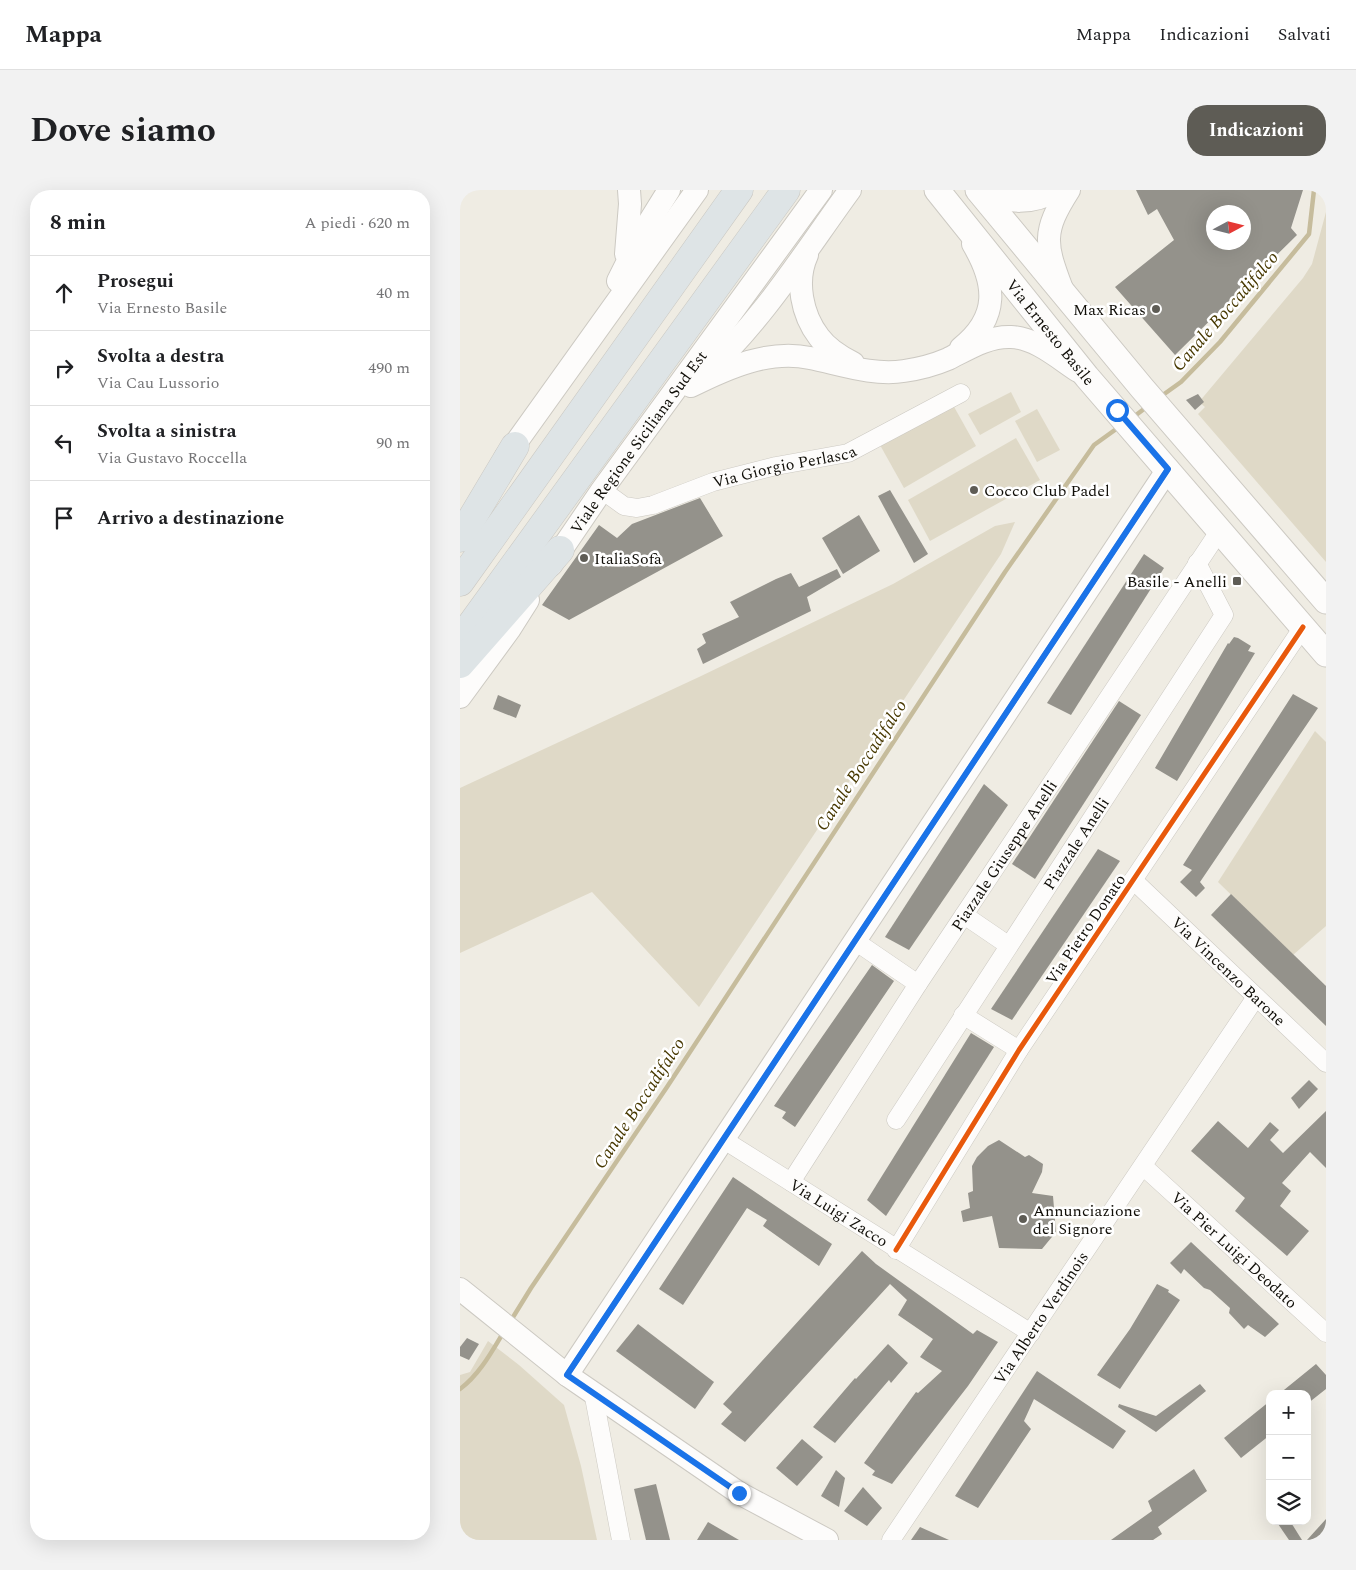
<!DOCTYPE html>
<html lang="it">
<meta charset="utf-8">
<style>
body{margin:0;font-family:Spectral,serif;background:#f2f2f2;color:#202124}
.controls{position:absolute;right:15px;bottom:15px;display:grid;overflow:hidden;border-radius:10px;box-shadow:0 5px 20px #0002}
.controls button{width:45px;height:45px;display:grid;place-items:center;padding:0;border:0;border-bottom:1px solid #e0e0e0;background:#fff;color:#202124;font:25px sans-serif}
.compass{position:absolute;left:746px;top:15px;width:45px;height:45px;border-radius:50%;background:#fff;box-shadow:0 5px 20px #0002;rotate:83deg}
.stop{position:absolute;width:15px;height:15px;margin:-11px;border:4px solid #1a73e8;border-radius:50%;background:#fff}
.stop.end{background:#1a73e8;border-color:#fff;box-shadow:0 1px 5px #0008}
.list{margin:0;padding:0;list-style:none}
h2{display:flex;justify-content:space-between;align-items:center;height:65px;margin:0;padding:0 20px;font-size:21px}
h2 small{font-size:16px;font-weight:400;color:#757577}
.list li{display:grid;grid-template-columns:32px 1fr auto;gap:15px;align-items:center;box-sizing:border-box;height:75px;padding:0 20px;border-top:1px solid #e0e0e0}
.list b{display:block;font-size:19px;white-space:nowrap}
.list p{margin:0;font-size:16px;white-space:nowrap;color:#757577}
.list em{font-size:16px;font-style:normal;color:#757577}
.icon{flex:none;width:28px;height:28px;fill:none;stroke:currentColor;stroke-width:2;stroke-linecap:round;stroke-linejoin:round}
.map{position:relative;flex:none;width:866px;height:1350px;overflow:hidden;border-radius:20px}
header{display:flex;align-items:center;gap:30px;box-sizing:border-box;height:70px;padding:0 25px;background:#fff;border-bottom:1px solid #e0e0e0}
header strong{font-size:24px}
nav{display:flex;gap:28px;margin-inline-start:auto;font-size:18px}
.intro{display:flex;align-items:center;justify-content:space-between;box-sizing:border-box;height:120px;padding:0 30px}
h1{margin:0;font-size:35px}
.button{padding:12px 22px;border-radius:20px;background:#5e5c55;color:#fff;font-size:18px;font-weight:700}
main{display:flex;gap:30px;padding:0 30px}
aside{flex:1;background:#fff;border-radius:20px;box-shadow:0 5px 20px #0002}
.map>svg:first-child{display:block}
.green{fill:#dfd9c7}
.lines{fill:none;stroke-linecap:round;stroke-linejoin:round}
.stream{stroke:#c6bc9c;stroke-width:4.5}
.building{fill:#94928b;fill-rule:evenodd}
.minor-casing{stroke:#ccc9c2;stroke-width:19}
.tertiary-casing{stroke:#ccc9c2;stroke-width:24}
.secondary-casing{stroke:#ccc9c2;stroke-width:27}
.primary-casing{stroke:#cac8c3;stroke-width:29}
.minor{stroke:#fdfcfb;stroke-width:18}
.tertiary{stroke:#fdfcfb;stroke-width:22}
.secondary{stroke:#fdfcfb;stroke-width:25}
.primary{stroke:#dee4e6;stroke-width:28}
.cycleway-casing{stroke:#fff;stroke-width:8}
.cycleway{stroke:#e8590c;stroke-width:5}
.route{stroke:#1a73e8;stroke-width:6}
.poi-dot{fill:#5e5c55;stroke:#fff;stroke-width:2}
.labels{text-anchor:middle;stroke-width:5;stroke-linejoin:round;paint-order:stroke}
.poi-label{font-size:16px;fill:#100e08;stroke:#fff;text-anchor:start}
.street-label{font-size:16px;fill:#100e08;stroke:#fff}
.water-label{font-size:18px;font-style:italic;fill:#473801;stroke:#fff}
</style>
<header>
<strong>Mappa</strong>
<nav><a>Mappa</a><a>Indicazioni</a><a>Salvati</a></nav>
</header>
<div class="intro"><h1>Dove siamo</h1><a class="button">Indicazioni</a></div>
<main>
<aside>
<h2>8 min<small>A piedi · 620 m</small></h2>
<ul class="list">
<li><svg class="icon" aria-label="ahead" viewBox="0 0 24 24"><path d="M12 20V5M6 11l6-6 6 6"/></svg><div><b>Prosegui</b><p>Via Ernesto Basile</p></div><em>40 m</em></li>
<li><svg class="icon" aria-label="right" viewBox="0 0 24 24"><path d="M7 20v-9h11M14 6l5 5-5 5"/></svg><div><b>Svolta a destra</b><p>Via Cau Lussorio</p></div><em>490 m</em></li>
<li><svg class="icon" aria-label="left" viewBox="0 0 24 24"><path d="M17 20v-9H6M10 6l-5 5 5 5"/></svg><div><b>Svolta a sinistra</b><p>Via Gustavo Roccella</p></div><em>90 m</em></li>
<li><svg class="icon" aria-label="arrive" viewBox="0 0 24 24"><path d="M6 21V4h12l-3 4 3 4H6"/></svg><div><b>Arrivo a destinazione</b></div></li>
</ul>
</aside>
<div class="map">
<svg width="866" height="1350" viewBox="0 0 866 1350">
<rect width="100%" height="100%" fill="#efece3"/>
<g class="green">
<path d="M866,22V372L738,224L745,217L739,212L843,88L852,74Z"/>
<path d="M551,202L561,222L520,245L508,224Z"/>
<path d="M493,215L516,256L444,298L420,255Z"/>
<path d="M577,219L600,260L577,272L555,231Z"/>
<path d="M556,248L580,290L470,351L448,310Z"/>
<path d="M555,332L541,364L239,817L132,702L0,763V598L239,487L433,394L535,336Z"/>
<path d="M855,541L866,552V736L833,765L758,692Z"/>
<path d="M28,1151L59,1175L104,1215L121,1276L137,1350H0V1185L10,1182Z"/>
</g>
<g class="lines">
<g class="stream">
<path d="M700,207L721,192L760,152L849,44L854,0"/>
<path d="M672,228L688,216"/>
<path d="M50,1132L71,1098L207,897L545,382L634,255L659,237"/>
<path d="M0,1199C19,1185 31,1163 43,1143"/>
</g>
</g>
<g class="building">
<path d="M676,0H843L831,38L837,45L715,165L655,97L714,50L697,19L688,25ZM754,22H784V52H754Z"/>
<path d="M738,204L744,212L735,220L726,210Z"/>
<path d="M430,300L468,364L454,373L418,306Z"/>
<path d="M240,308L263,346L109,430L82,415L139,335L157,348L172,334Z"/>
<path d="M399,325L420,361L383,384L362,348Z"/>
<path d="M684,364L704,378L611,525L587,513Z"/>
<path d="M377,379L381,387L347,407L351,421L243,474L237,459L246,453L242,444L279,427L270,412L316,389L331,383L339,397Z"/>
<path d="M774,447L778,448L791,456L788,461L795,463L717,591L695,578L768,453L769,454Z"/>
<path d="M833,504L858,518L740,692L745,698L736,707L720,692L732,680L723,675Z"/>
<path d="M38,505L61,515L56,528L33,519Z"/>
<path d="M659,511L681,525L575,689L552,674Z"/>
<path d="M524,594L548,615L449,760L425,747Z"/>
<path d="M638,659L660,671L552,830L531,819Z"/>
<path d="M771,704L866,796V836L751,725Z"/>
<path d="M412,775L434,791L335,937L322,928L326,922L314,916Z"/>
<path d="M511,843L534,857L426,1026L407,1010Z"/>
<path d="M849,890L858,899L839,919L831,908Z"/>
<path d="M866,921V978L850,962L822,993L831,1001L820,1016L849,1041L827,1066L775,1021L785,1008L731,961L758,931L788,958L810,932L819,940L810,950L823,963Z"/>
<path d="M539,950L565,967L569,965L583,974L582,982L572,1003L593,1006L596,1042L582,1059L539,1058L532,1026L503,1032L501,1021L510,1018L508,1003L513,1001L512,976L517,967L528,956Z"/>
<path d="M273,987L372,1054L359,1076L303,1036L307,1030L287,1018L223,1115L199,1099Z"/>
<path d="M731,1052L819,1134L805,1147L788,1135L784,1139L769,1123L770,1118L750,1100L744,1098L724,1079L721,1084L710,1073Z"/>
<path d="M402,1061L416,1074L513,1144L517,1140L538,1152L508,1196L432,1294L412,1285L415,1281L404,1273L456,1202L458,1203L482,1181L460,1167L473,1149L438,1125L447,1110L430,1094L285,1252L261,1234L272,1222L263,1214Z"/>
<path d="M697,1094L709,1100L708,1102L720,1110L660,1199L637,1185L670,1139Z"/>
<path d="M178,1134L254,1192L235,1219L156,1161Z"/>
<path d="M7,1148L19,1154L9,1170L0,1166V1157Z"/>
<path d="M428,1154L448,1173L431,1193L429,1190L375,1253L353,1237L395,1188L396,1189Z"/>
<path d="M856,1174L866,1185V1199L847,1214V1204H819Z"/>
<path d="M577,1181L666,1241L653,1259L574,1209L564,1231L571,1239L518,1318L495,1306Z"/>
<path d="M740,1194L746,1201L696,1242L658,1217L659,1214L696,1226Z"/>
<path d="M810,1211V1245L781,1268L764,1248Z"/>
<path d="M342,1249L363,1267L337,1296L316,1278Z"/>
<path d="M734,1279L747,1301L698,1337L702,1344L693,1350H651L692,1321L688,1311Z"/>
<path d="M376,1280L385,1288L379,1317L361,1306Z"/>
<path d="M196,1294L210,1350H186L174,1299Z"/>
<path d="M403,1297L422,1318L407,1336L384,1321Z"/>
<path d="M866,1329V1350H847Z"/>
<path d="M816,1331H830L842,1350H829Z"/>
<path d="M248,1332L279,1350H237Z"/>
<path d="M460,1337L489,1350H451Z"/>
</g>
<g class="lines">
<g class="minor-casing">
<g id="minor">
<path id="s1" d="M142,300L164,316L177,318L193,315L253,292L316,276L388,263L501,203"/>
<path id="s2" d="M673,690L866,873"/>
<path d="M504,725L548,755"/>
<path d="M395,751L458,794"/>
<path d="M503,825L559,860"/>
<path id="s3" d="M436,930L764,425L737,373"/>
<path id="s4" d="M264,950L571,1143"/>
<path id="s5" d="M683,976L866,1143"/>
<path id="s6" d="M331,992L458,794L760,340"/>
<path d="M436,1060L559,860L843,437"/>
<path d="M133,1202L161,1350"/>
<path id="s7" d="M431,1350L796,807"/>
</g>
</g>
<g class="tertiary-casing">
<g id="tertiary">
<path d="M524,0C545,15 575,14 597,0"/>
<path d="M166,64L170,14L169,0"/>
<path d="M347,65C335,91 342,125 359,147C367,158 381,167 393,173"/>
<path d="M158,91L181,45L209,0"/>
<path d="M602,99C585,54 582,42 609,0"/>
<path d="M501,158C540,127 536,93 513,54"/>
<path d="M245,183C303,130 344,63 390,0"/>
<path d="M231,196C267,178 309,159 350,168C380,174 413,186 444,181C458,179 474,175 488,169C508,159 528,146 551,147C576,148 598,168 618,181"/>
<path d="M45,268L237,0"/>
<path id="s8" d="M91,375L142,300L361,0"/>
<path d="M0,507L49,440L68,410"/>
<path d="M0,1099L107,1185L279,1303L367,1350"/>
<path d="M107,1185L708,279"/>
</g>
</g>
<g class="secondary-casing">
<g id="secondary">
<path id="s9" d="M477,0L627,187L866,464"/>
<path d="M518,0L682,198L866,411"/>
</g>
</g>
<g class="primary-casing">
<g id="primary">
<path d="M0,348L55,256"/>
<path d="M0,392L279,0"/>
<path d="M0,450L326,0"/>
<path d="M0,474L100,360"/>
</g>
</g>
<use href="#minor" class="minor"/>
<use href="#tertiary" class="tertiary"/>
<use href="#secondary" class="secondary"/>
<use href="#primary" class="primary"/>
<g class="cycleway-casing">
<g id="cycleway">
<path d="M436,1060L559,860L843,437"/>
<path d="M107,1185L708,279"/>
</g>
</g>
<use href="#cycleway" class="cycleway"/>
</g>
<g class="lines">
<path class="route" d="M279,1303L107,1185L708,279L657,220"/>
</g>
<g class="poi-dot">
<circle cx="696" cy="119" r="5"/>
<circle cx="514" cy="300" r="5"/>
<circle cx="124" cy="368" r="5"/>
<rect x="772" y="386" width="10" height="10" rx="2.5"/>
<circle cx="563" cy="1029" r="5"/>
</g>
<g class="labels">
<g class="poi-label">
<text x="686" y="125" text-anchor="end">Max Ricas</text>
<text x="524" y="306">Cocco Club Padel</text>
<text x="134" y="374">ItaliaSofà</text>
<text x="767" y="397" text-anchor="end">Basile - Anelli</text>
<text x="573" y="1026">Annunciazione<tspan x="573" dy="18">del Signore</tspan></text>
</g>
<g class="street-label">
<text dy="6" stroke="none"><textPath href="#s9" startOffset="182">Via Ernesto Basile</textPath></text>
<text dy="6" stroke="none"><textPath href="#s8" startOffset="151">Viale Regione Siciliana Sud Est</textPath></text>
<text dy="6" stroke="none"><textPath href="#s1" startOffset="194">Via Giorgio Perlasca</textPath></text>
<text dy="6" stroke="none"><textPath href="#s3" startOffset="330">Piazzale Anelli</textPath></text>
<text dy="6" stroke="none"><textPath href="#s6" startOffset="390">Piazzale Giuseppe Anelli</textPath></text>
<text transform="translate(625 739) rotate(-56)" y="6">Via Pietro Donato</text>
<text dy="6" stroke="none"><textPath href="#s2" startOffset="132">Via Vincenzo Barone</textPath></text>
<text dy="6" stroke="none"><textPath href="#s4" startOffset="136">Via Luigi Zacco</textPath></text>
<text dy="6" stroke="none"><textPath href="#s5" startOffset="124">Via Pier Luigi Deodato</textPath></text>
<text dy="6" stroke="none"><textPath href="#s7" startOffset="268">Via Alberto Verdinois</textPath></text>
</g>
<g class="water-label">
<text transform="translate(765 121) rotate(-49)" y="6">Canale Boccadifalco</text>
<text transform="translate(401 575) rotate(-57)" y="6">Canale Boccadifalco</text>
<text transform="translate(179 913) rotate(-57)" y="6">Canale Boccadifalco</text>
</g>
</g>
</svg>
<div class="controls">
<button>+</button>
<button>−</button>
<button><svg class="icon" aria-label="layers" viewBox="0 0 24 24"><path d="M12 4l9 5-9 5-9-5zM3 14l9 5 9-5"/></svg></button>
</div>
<svg class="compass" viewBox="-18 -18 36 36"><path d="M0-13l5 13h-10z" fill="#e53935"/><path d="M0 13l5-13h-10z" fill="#757577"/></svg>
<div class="stop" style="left:657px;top:220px"></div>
<div class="stop end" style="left:279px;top:1303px"></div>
</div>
</main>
